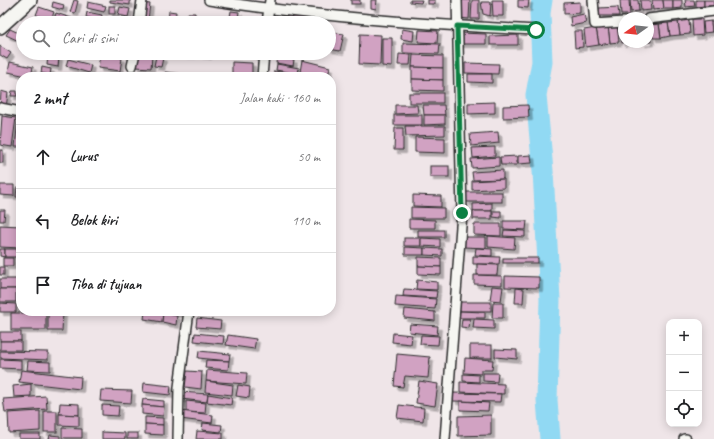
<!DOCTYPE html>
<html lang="id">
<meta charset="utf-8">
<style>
body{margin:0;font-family:Caveat,sans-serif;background:#f2f2f2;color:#202124}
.controls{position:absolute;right:12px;bottom:12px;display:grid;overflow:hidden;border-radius:8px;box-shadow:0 2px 10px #0003}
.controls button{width:36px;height:36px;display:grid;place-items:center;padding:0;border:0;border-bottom:1px solid #e0e0e0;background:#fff;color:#202124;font:20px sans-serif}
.compass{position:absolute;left:618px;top:12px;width:36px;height:36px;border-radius:50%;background:#fff;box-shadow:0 2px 10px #0003;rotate:255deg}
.stop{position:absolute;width:12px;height:12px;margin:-9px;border:3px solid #0b8043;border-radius:50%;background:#fff}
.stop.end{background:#0b8043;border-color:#fff;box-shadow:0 1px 4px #0008}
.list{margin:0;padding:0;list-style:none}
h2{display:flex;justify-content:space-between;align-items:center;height:52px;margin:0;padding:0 16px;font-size:17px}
h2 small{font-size:13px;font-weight:400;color:#757577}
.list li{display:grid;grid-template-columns:26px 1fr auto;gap:12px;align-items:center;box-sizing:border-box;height:64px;padding:0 16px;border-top:1px solid #e0e0e0}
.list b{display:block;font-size:15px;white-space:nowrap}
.list em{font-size:13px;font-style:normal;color:#757577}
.icon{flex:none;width:22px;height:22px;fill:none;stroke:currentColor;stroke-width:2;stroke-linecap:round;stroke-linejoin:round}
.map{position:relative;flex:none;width:714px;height:439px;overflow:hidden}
.search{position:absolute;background:#fff;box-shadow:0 2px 10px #0003;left:16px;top:16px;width:320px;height:44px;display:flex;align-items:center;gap:10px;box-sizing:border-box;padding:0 14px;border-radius:22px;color:#757577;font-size:15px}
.panel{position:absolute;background:#fff;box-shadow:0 2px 10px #0003;left:16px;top:72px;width:320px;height:244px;border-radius:16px}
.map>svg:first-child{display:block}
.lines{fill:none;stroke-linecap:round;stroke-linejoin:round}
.river{stroke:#91d9f3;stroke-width:21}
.building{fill:#d1a2c2;stroke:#2b2b2b;filter:url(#shadow)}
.minor-casing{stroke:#2b2b2b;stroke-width:12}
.secondary-casing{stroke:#2b2b2b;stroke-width:16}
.minor{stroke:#f6f6f2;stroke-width:9}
.secondary{stroke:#f6f6f2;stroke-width:13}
.route{stroke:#0b8043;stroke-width:5}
</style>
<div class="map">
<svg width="714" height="439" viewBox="0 0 714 439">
<defs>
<filter id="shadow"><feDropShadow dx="3.5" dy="3.5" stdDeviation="0" flood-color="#0004"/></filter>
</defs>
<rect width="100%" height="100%" fill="#efe5e8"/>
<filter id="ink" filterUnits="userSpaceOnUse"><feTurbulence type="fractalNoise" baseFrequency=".025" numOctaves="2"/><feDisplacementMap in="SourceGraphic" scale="8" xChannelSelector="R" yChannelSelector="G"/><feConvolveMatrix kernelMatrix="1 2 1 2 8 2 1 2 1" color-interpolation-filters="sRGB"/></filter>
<g filter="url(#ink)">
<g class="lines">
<path class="river" d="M542,0L540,13L542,62L536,95L543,171L550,300L547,400L550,439"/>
</g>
<g class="building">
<path d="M74,0L78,1L75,13L70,12Z"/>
<path d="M110,0H127L130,1V5L110,2Z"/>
<rect x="351" y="0" width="9" height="4"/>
<path d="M371,0H377L376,9L371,8Z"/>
<path d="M410,0H422L421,3L410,2Z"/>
<rect x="428" y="0" width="7" height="4"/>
<path d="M460,0H470L469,19L459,18Z"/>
<path d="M472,0H479V19H471Z"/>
<path d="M492,0H503V16H493Z"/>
<path d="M518,0H529L528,8L518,7Z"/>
<path d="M620,0H629L630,15H621Z"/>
<path d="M630,0H638L639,11L631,12Z"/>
<path d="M640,0H650L651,10L641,11Z"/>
<path d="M652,0H663L664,9L653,10Z"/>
<path d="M663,0H673V9H664Z"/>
<path d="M673,0H682V8L673,9Z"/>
<path d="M685,0H694L695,6L686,7Z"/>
<path d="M696,0H704V6L696,7Z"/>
<path d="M704,0H713L714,6H704Z"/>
<path d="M53,2L64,5L63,10L52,7Z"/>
<path d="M88,2L106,6L104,12L87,8Z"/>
<path d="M481,2H491L490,16L483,14Z"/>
<path d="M580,2V13L564,14V3Z"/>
<path d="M143,3L150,4L148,20L141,19Z"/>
<rect x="109" y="6" width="6" height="8"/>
<path d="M39,7L54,12L51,20L36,15Z"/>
<path d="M120,7L130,9L128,17L118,15Z"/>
<path d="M618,7L619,16H599V8Z"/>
<path d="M169,11L176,12L175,23H168Z"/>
<path d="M231,11L239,12L238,18L230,17Z"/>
<path d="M87,12L102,15L101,21L86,17Z"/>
<path d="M56,13L87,23H53Z"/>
<path d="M188,13H195V23H187Z"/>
<path d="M584,14L586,23L571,26L570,17Z"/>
<path d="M219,16L224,18L223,23H218Z"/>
<path d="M283,16L306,18L305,23H282Z"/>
<path d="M112,17L128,19V23H111Z"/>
<path d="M202,18L212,19L211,23H202Z"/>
<path d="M692,19H702L703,35L693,36Z"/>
<path d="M689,20L690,34L680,35L678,22Z"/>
<path d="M711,21L712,32L704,33L703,22Z"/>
<path d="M711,21H714V32H712Z"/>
<path d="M678,22L680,35L670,36L668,23Z"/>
<path d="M668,23L670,36L661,38L659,24Z"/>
<path d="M659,24L661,38H653L651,25Z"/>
<path d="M617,25L619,42L610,43L608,26Z"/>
<path d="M608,26L610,43L599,45L596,28Z"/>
<path d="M624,26V42H630L622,43L619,27Z"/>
<path d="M648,26H649L651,42L642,43L648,42Z"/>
<path d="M596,28L599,45L586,47L584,30Z"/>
<path d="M10,29L23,35V43L6,35Z"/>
<path d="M402,29L414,31L413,41L401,39Z"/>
<path d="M419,30L438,31L437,43L418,42Z"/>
<path d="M574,31H582L583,47L575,48Z"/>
<path d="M329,32L344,34L340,51L329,49Z"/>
<path d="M459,33L486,34V44H459Z"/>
<path d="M360,34L381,35L380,65L359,64Z"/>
<path d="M518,35V45H490V36Z"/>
<path d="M382,38H392V67L382,66Z"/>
<path d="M403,43L440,44L439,54L403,53Z"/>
<path d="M0,46L11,53L7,59L0,55Z"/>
<rect x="185" y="53" width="7" height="2"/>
<path d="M199,53H209L208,56L199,55Z"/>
<path d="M100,54L122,58L120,71L98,68Z"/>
<path d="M399,54L411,55L410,65H398Z"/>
<path d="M48,55L59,57L58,67L47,65Z"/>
<path d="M137,55L152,56L151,68L136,67Z"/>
<path d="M413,55L443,56V68L412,67Z"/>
<path d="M156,56L163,58L161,67L154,66Z"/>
<path d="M277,56L294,60L293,66L276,63Z"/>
<path d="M68,59L91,65L89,73L66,66Z"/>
<path d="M302,60L330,67L328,77L300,72Z"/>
<path d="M10,62L33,67L31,77L8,72Z"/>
<path d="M232,62L252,63V77H232Z"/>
<path d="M465,63L499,64L498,74L465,73Z"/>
<path d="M277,64L299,68L298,74L276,70Z"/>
<path d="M42,67L51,69L50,75L41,73Z"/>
<path d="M412,67L443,68V80L412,79Z"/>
<path d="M274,71L296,74L295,77H273Z"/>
<path d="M165,72L193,75V77H165Z"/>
<path d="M209,74L230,76V77H209Z"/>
<path d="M468,74H492V83L468,82Z"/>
<path d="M412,79L443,80V91L412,90Z"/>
<path d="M21,90V108L19,107Z"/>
<path d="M1,91L8,93L6,108L0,107Z"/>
<path d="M12,91H17V96H11Z"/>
<rect x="409" y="93" width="34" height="10"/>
<path d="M495,102V113L468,114V103Z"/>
<path d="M395,105H417L418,113L395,114Z"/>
<path d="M423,105H444L445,115H424Z"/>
<path d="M528,105L529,117L503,118V106Z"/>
<rect x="394" y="115" width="28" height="10"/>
<path d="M424,115H445V124L424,125Z"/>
<path d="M2,116L16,118L12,147L0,145Z"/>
<path d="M18,119H21V147H15Z"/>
<path d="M405,126H445V135L406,136Z"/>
<path d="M395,128H403V150H394Z"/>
<path d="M498,132L499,143L471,146L470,134Z"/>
<path d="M415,137L445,138V153L415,152Z"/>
<path d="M495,147V156L473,158L472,148Z"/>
<rect x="0" y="150" width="3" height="13"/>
<path d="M531,155L532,163L518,164V156Z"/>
<path d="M517,156V165H501L500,157Z"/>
<path d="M499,157V166L472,168L471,159Z"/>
<rect x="430" y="166" width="19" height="11"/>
<path d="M503,170V179L473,180L472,172Z"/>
<path d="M504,179V188L472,190V181Z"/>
<path d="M0,185H14V196L0,195Z"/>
<path d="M17,187L21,188V197H16Z"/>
<rect x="466" y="192" width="36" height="10"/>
<path d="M413,195L441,196V207L413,206Z"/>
<path d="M492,203V211H473V204Z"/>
<path d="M411,207L444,208V218H411Z"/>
<path d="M0,210H5L4,221H0Z"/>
<rect x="473" y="211" width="19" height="8"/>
<path d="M493,211H501V218L493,217Z"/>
<path d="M409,219L435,220V228H409Z"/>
<path d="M503,221H527L526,230L503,229Z"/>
<path d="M474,224H501V236L474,235Z"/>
<path d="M0,225L21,226V248L0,247Z"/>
<rect x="418" y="230" width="26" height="7"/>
<path d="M504,230L525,231V237L503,236Z"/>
<path d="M488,236L515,238L514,249L488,247Z"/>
<path d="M463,237H486V248L463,247Z"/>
<rect x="404" y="238" width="17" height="8"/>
<path d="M421,238L440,239V247L421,246Z"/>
<path d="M405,247L424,248V255H405Z"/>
<path d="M424,248L442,249V256L424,255Z"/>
<path d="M476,248L492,249V256L475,255Z"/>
<path d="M0,249H5V257L0,256Z"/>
<rect x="5" y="249" width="12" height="8"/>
<path d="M473,256L500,257L499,264H473Z"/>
<path d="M418,257L441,258V267L418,266Z"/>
<rect x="3" y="258" width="10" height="8"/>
<rect x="503" y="258" width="35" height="5"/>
<path d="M477,264L498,265L497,275H477Z"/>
<path d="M418,266L441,267V275L418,274Z"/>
<rect x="0" y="267" width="4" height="8"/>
<path d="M474,275L502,276V285L474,284Z"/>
<path d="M505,276L539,277V288L505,287Z"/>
<rect x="0" y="279" width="21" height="10"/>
<path d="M417,280L437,282V290L416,289Z"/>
<path d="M492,286L503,287L501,301L490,300Z"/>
<path d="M516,288L524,289L523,303H515Z"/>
<rect x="0" y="289" width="16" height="13"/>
<path d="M404,289L437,291L436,298L403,296Z"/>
<rect x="18" y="291" width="3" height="14"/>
<path d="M396,296L436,299L435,309L395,306Z"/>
<rect x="458" y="302" width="33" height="9"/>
<path d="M0,303L16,304V312H0Z"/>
<path d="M493,303H503V318H492Z"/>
<path d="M405,309L435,312V321L404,318Z"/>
<path d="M145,311L163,313L162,322L144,319Z"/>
<path d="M163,311H179L178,314Z"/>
<path d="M459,311L485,312V318H459Z"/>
<path d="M48,312L63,313L62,331H48Z"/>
<rect x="11" y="313" width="35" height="17"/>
<path d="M163,313L177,316L176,325L162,322Z"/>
<path d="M197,318L221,321L220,329L196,327Z"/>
<path d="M462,319H470L469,328L461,327Z"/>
<path d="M474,319L494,320V329L473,328Z"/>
<path d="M410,324L438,326L437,335L409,332Z"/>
<rect x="0" y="332" width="21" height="9"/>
<path d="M195,333L224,336L223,344L194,341Z"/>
<path d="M393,333L412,335L411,344L392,342Z"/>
<path d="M228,335L256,339L254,349L226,345Z"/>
<path d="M421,335L439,336L438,345L420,344Z"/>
<rect x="0" y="341" width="21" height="9"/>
<rect x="470" y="345" width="22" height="13"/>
<path d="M495,349L517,350V359L495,357Z"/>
<path d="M0,351L48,352V360L0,358Z"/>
<path d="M199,351L230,354L229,361L198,358Z"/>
<path d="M397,354L430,357L428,378L405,376L403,387L394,386Z"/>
<path d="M465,358L493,360L492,370H481V374L464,373Z"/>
<path d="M0,359L21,360V369L0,368Z"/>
<path d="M206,360L229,361L228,370L205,368Z"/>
<path d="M28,361L50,362V371L27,370Z"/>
<path d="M21,370L81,377L80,389L19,382Z"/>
<path d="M207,370L247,373L246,384L206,381Z"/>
<path d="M187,371L202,372L201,389L185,387Z"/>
<path d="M483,373H498L497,382L483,381Z"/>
<path d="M463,374L479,375V382L463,381Z"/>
<path d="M206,381L233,385L232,395L205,392Z"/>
<path d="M419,381L438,384L435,406L416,403Z"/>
<path d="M460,382L504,384V394L460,392Z"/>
<path d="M144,383L171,386L170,395L143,392Z"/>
<path d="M31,384V396L14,397L13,386Z"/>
<path d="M238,385L250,387L249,398L236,396Z"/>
<path d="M101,390L132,391L131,403L100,401Z"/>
<path d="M181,392L208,394L207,402L181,399Z"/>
<path d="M453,393L501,394L500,402L453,401Z"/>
<path d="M208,394L232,398L231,405L207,402Z"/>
<path d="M46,396L47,409L5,412L3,399Z"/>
<path d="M143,399L164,401V407L142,405Z"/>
<path d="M186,401L206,403L205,413L186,412Z"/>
<path d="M460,401L489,403L488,411L460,410Z"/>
<path d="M60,403L79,404V415L59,414Z"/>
<path d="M102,405L119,406L118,416L102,415Z"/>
<path d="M142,405L164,407L163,416L142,414Z"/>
<path d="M399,405L424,408L423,421L397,418Z"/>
<path d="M40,411V431L9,433L8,413Z"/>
<rect x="44" y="411" width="13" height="21"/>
<path d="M181,411L213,415L212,423L180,419Z"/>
<path d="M59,414L79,415V426L59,425Z"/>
<path d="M491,415V435L458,436V416Z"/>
<path d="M145,417L163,418V425L145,424Z"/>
<path d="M203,423L222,425L221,432L202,430Z"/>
<path d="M145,424L163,425V435L145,434Z"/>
<path d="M62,428L82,429V438H62Z"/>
<path d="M197,431L223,433V439H196Z"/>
<path d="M102,432L125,433V439H102Z"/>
<rect x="127" y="433" width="11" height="6"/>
<rect x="19" y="434" width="21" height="5"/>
<path d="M50,435L60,436V439H49Z"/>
</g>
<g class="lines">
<g class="minor-casing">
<g id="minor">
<path d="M209,0C317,17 427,25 536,30"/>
<path d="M593,0L595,24L624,22"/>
<path d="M648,19L714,11"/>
<path d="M139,23L142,0"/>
<path d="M267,23L270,0"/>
<path d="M132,66L135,53"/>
<path d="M262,77L264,53"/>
<path d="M0,108L21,112"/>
<path d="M178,439L179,387L189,311"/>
<path d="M445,439L462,213L457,0"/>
<path d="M684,439H686"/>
</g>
</g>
<g class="secondary-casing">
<path id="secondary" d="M0,27L30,0"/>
</g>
<use href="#minor" class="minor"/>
<use href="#secondary" class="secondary"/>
</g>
</g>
<g class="lines" filter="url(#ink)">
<path class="route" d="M462,213L457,26L536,30"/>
</g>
</svg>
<div class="controls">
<button>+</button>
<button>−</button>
<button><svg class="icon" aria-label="locate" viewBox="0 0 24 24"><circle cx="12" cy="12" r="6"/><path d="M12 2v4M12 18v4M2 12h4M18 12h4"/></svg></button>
</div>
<svg class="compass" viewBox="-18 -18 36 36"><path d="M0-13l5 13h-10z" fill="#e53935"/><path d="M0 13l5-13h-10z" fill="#757577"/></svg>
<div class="stop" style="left:536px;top:30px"></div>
<div class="stop end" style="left:462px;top:213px"></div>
<div class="search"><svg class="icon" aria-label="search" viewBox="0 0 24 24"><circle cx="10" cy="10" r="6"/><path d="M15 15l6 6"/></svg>Cari di sini</div>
<section class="panel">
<h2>2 mnt<small>Jalan kaki · 160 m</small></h2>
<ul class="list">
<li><svg class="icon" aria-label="ahead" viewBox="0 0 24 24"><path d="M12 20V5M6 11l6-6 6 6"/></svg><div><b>Lurus</b></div><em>50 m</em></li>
<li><svg class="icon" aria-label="left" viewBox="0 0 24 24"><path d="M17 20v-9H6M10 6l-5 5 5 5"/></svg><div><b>Belok kiri</b></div><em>110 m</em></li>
<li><svg class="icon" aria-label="arrive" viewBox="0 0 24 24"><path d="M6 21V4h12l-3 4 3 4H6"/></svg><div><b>Tiba di tujuan</b></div></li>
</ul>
</section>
</div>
